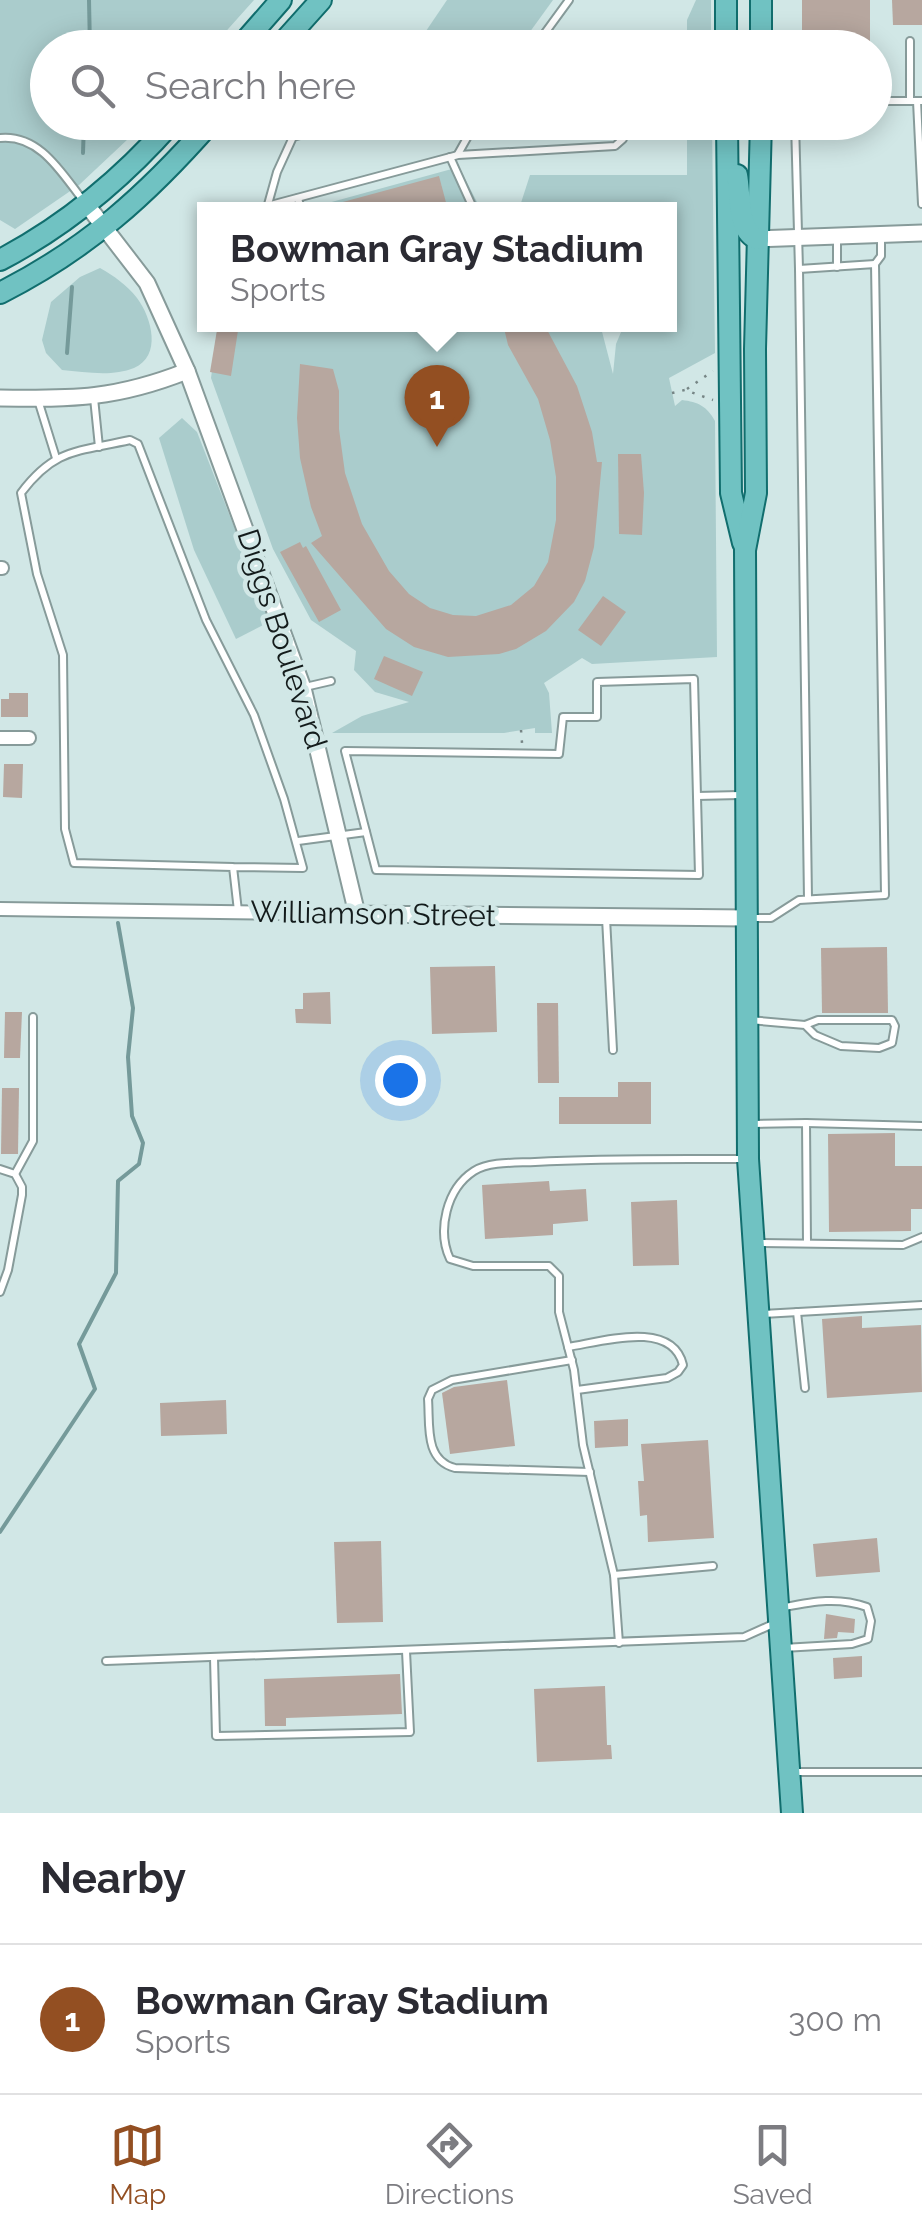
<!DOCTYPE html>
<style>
body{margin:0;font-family:Raleway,sans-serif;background:#f2f2f3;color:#2b2b33}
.you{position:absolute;left:400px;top:1080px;width:35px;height:35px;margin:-25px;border:8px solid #fff;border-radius:50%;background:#1a73e8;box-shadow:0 0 0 15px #1a73e833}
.badge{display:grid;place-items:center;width:65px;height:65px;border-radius:50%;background:#934f22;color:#fff;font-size:32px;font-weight:700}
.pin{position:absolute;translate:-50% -82px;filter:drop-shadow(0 2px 5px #0008)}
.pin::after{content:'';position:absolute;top:52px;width:35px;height:30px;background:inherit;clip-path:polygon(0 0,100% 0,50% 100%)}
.popup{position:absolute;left:197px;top:202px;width:480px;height:130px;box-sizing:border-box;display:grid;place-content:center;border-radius:0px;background:#fff;filter:drop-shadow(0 2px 8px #0005);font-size:32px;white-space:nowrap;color:#7c7c81}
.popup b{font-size:38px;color:#2b2b33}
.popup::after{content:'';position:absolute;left:50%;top:100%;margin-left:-20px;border:20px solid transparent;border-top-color:#fff}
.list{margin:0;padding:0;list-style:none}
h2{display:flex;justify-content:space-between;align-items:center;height:130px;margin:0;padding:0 40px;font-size:42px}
h2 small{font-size:32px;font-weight:400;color:#7c7c81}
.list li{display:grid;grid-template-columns:65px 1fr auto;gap:30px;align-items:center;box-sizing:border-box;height:150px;padding:0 40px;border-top:2px solid #e1e1e2}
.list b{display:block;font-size:38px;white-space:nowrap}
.list p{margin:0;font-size:32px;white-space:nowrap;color:#7c7c81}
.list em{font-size:32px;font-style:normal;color:#7c7c81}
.icon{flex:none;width:55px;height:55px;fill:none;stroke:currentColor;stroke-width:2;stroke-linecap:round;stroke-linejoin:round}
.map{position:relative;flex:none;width:922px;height:1813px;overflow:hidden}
.search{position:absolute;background:#fff;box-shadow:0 5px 25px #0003;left:30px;right:30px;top:30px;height:110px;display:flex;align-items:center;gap:25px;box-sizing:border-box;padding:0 35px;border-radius:55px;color:#7c7c81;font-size:38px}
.sheet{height:280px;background:#fff}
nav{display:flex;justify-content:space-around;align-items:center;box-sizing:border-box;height:140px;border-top:2px solid #e1e1e2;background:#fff;font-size:28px;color:#7c7c81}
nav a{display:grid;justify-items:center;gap:5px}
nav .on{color:#934f22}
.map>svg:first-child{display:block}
.green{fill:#acc}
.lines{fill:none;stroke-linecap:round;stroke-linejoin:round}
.stream{stroke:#759a9a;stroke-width:4}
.building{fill:#b7a79f}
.service-casing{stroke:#879b9a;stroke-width:10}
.minor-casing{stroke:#879b9a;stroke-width:16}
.tertiary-casing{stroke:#879b9a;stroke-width:19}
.primary-casing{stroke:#116e6e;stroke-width:24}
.path{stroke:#768585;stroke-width:2.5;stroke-dasharray:2.5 8;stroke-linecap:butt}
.service{stroke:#fff;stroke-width:6}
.minor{stroke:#fff;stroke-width:12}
.tertiary{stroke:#fff;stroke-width:15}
.primary{stroke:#70c2c2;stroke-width:20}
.labels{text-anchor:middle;stroke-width:9;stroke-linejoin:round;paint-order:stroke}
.street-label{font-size:30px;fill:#131b1b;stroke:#d1e7e6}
</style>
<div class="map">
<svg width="922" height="1813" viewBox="0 0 922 1813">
<rect width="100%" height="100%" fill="#d1e7e6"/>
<g class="green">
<path d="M0,0H254L212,47L48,48V122L145,123L79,185L15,229L0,220Z"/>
<path d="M447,0H553L519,47H429L426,31Z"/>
<path d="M696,0H711V47H687V20Z"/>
<path d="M687,123H712L715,353L669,378L675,406L682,400C698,402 707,406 715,421L717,657L592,664L582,658L544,683L549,693L552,733H535V728L504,733H332L362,716L409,702L375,692L354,670L356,651L311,620L273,549L211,378L218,325L600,324L613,374L616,344L624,325L670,324V210L519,209L530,175H687Z"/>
<path d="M459,167L477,202L491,209L318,210L317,206Z"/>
<path d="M100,268C114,276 127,285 137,298C152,318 162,356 134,368C112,377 85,372 62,370L46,353L42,340L51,302L80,277Z"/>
<path d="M182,418L197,432L271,621L236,639L194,550L159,438Z"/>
</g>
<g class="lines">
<g class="stream">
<path d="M89,0L90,48"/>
<path d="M83,153L84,122"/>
<path d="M67,353L72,287"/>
<path d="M0,1532L95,1389L79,1344L116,1273L118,1181L139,1164L143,1143L132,1116L128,1057L133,1008L118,923"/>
</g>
</g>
<g class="building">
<rect x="802" y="0" width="68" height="48"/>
<path d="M892,0H922V25H893Z"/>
<path d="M439,176L448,210H329L328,206Z"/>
<path d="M218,324H239L231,376L210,372Z"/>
<path d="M503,324H544L577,386L592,432L597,462H602L594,547L585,581L574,602L546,631L516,649L499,654L448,657L414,647L386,629L311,543L322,536L311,507L300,458L297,418L300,364L333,369L339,391V429L345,473L362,524L389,571L409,594L430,608L453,615L476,616L511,605L534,586L548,562L556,520V477L550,440L538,399L508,345Z"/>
<path d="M618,454H641L644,493L642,535L619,534Z"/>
<path d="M300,542L303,548L306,546L341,610L319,622L280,552Z"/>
<path d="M603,596L626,612L601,646L578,630Z"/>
<path d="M384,656L423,672L412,696L374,679Z"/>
<path d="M9,693H28V717H1V699H9Z"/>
<path d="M4,764H23L22,798L3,797Z"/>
<path d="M887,947L888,1013H822L821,948Z"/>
<path d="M495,966L497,1032L432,1034L430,967Z"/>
<path d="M330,992L331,1024L296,1023L295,1009H303V993Z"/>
<path d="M537,1003H558L559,1083H538Z"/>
<path d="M5,1012H22L20,1058H4Z"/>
<path d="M618,1082H651V1124H559V1097H618Z"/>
<path d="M2,1088H19L18,1154H1Z"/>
<path d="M895,1133V1166H922V1209H911V1231L829,1232L828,1134Z"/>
<path d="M549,1181L550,1191L586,1189L588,1221L553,1224V1235L485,1239L482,1185Z"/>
<path d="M677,1200L679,1265L633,1266L631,1202Z"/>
<path d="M862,1316V1328L921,1325L922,1392L827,1398L822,1319Z"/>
<path d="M507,1380L515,1446L450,1454L442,1393L454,1387Z"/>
<path d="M226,1400L227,1434L161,1436L160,1403Z"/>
<path d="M628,1419V1446L595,1448L594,1421Z"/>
<path d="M708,1440L714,1538L648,1542L647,1515L640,1516L638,1481H644L641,1444Z"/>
<path d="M877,1538L880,1572L816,1577L813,1544Z"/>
<path d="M381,1541L383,1622L337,1623L334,1542Z"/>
<path d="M826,1614L855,1619L854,1633L838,1632L837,1638L824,1639Z"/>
<path d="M862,1656V1677L834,1679L833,1658Z"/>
<path d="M400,1674L402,1714L286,1718V1726H265L264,1679Z"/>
<path d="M605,1686L607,1745H611L612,1759L537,1762L534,1689Z"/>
</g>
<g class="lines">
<g class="service-casing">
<g id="service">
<path d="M544,34L595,39L622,48"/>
<path d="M534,48L569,0"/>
<path d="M874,101H922"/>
<path d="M910,101V41"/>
<path d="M917,101L922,204"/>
<path d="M795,122L799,269"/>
<path d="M0,138C39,134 61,172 82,199"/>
<path d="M458,154L476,122"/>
<path d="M450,157L474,210"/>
<path d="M298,198L301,210"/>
<path d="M267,206L458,155L615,146L623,139L626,122"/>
<path d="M267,208L277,172L293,137L348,122"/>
<path d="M837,238V267"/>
<path d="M875,264L881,256V238"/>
<path d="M94,398L99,447"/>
<path d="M38,400L56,458"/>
<path d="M694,679L699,875L376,870L345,751L559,754L563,717H597V682Z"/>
<path d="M305,687L331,681"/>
<path d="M697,796L740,795"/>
<path d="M298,841L366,832"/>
<path d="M233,867L303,868L284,799L254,715L206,620L138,444L130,440C77,452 55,448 21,493L37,574L63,655L65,829L74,863L233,867L238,911"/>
<path d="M606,918L613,1050"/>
<path d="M752,918H771L799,900L885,895L875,264L799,269L808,899"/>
<path d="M749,1020L805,1025L815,1035L841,1046L879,1048L892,1043L895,1026L892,1020H818L805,1025"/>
<path d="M806,1123L922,1126"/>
<path d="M753,1124L806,1123L807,1243"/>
<path d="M0,1169L15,1174L22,1187V1195L8,1270L0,1292"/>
<path d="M15,1174L33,1141V1017"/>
<path d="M758,1243L903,1245L922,1237"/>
<path d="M797,1312L805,1388"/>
<path d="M763,1314L922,1305"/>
<path d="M568,1347C601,1342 672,1319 683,1365L678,1372L667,1378L577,1390"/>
<path d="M572,1360L452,1380L432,1390L428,1399C430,1425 424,1460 455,1468L590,1472"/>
<path d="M614,1575L713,1566"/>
<path d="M780,1608C811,1602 836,1596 867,1607L871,1621L868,1639L852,1644L783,1648"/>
<path d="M619,1643L614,1575L583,1445L574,1370L559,1312V1276L549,1266H473L450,1259C437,1231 446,1189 474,1171C490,1161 517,1163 535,1162C604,1158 673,1159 742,1159"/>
<path d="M214,1658L216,1736L410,1732L406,1651"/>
<path d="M106,1661L744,1637L773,1624"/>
<path d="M791,1772H922"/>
</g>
</g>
<g class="minor-casing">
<g id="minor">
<path d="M0,568H2"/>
<path d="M0,738H29"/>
<path d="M0,909L357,914"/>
</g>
</g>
<g class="tertiary-casing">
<g id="tertiary">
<path d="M87,205L147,283L187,371L303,688L357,914L746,918"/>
<path d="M758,239L922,233"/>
<path d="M0,398C75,399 116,399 187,371"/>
</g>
</g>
<g class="primary-casing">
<g id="primary">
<path d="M726,0V48"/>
<path d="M761,0V48"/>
<path d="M239,48L281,0"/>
<path d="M278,48L321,0"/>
<path d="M727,122L731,493L743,543"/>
<path d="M761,122L755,349L756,493L745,550L748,1159L792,1813"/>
<path d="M737,175C741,196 737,232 758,239"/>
<path d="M0,260C67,225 122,179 172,122"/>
<path d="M0,293C87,249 147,195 211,122"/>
</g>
</g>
<g class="path">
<path d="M687,389L713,371"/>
<path d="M672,393L685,390L713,400"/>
<path d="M521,730L522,743"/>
</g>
<use href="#service" class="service"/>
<use href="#minor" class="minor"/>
<use href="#tertiary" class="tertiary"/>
<use href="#primary" class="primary"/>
</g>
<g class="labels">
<g class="street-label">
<text transform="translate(282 639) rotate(72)" y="10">Diggs Boulevard</text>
<text transform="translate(373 914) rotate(1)" y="10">Williamson Street</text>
</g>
</g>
</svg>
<div class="you"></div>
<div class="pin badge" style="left:437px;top:447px">1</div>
<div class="popup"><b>Bowman Gray Stadium</b>Sports</div>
<div class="search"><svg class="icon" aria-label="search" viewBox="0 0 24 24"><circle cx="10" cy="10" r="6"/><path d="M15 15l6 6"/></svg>Search here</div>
</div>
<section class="sheet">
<h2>Nearby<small></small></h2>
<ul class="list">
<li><span class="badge">1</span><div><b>Bowman Gray Stadium</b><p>Sports</p></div><em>300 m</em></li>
</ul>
</section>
<nav>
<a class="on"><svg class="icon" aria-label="map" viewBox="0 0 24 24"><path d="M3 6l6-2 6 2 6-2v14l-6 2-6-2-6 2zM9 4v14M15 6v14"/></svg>Map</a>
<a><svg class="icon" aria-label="directions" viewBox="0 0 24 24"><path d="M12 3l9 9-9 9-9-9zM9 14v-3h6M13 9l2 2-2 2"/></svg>Directions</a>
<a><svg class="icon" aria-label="saved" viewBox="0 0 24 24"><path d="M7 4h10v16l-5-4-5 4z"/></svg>Saved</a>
</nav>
